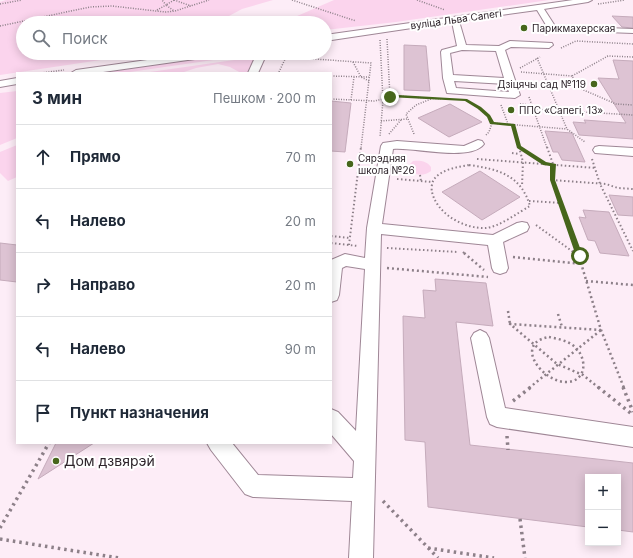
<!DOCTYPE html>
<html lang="ru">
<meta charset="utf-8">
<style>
body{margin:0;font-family:Inter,sans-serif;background:#f6f6f7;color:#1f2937}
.controls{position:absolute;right:12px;bottom:12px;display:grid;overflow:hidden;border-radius:0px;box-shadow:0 2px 10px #0003}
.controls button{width:36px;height:36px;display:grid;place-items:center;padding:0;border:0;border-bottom:1px solid #e0e1e3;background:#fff;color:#1f2937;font:20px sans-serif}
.stop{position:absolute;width:12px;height:12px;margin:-9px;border:3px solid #46661b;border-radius:50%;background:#fff}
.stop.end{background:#46661b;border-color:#fff;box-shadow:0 1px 4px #0008}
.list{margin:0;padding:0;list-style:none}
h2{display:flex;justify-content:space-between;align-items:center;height:52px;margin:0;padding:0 16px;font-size:17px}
h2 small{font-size:13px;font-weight:400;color:#747a83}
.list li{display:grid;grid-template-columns:26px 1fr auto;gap:12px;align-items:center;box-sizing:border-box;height:64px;padding:0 16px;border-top:1px solid #e0e1e3}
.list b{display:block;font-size:15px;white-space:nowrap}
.list em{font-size:13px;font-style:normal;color:#747a83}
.icon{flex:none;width:22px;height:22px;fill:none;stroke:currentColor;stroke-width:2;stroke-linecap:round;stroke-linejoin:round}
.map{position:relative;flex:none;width:633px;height:558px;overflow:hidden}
.search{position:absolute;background:#fff;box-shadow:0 2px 10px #0003;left:16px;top:16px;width:316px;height:44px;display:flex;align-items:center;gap:10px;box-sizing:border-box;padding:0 14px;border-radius:22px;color:#747a83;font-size:15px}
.panel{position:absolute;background:#fff;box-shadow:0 2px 10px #0003;left:16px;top:72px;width:316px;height:372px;border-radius:0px}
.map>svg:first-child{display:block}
.green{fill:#fbd4ed}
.building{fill:#ddc3d3;stroke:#c5abbb}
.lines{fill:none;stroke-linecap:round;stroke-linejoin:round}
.minor-casing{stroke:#9f8796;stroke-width:2}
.path-far3{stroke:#8d8089;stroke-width:1.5;stroke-dasharray:1 1.5;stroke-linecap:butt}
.path-far2{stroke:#8d8089;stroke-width:2;stroke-dasharray:1.5 2.5;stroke-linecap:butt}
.path-far1{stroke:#8d8089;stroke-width:2.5;stroke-dasharray:2 3;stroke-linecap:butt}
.path{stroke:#8d8089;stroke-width:3.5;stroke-dasharray:2.5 4;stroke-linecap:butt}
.minor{fill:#fff;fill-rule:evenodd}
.route{fill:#46661b}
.poi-dot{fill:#46661b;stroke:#fff;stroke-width:1.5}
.labels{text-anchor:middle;stroke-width:4;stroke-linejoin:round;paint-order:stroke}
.far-street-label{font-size:10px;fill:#2e242b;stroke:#fff}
.far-poi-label{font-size:10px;fill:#2e242b;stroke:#fff;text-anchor:start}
.near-poi-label{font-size:14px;fill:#2e242b;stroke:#fff;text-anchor:start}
</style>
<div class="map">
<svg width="633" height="558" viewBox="0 0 633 558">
<rect width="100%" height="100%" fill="#fdedf7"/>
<g class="green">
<path d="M6,0H273L242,9L216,23H23V53H133L121,57L0,75V2Z"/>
<path d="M334,0H549L396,22L325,30V23H281Z"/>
<path d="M240,53L255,54L123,73H101Z"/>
<path d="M255,57L247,73H241L230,67L218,64L196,68L181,73H143Z"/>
<path d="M17,91V138L0,145V93Z"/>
<path d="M17,145V177L8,181L0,173V152Z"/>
<path d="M413,161C420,160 427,161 431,167V171C424,177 409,176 409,165Z"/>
</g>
<g class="building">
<path d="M612,16L633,17V28L622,27Z"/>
<path d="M404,45L426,46L430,91L404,90Z"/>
<path d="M613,60L633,61V139L579,135L573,122L586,123L584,120L626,123L598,78L619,79Z"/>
<path d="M331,101L351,103L345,152L331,151Z"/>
<path d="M450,104L482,122L449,137L418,118Z"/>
<path d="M545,131L572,133L585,162L562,160L558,152H553Z"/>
<path d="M480,171L520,197L482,220L442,192Z"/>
<path d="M609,195L633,197V216L618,215Z"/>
<path d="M583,210L609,212L629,256L600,253L595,241L588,240L579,217L586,218Z"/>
<path d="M0,243L17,245V282L0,280Z"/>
<path d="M435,279L486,283L493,326L456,322L470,445L633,463V532L618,530V477H588V527L428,507L425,442L405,440L403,316L425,318L423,290L436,291Z"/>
<path d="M56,443H94L38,479Z"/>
</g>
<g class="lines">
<g class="minor-casing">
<g id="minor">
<path d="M573,0H592L588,2L544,9L555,26L633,29V33L552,30H549L537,10L459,21L466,45L499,46L510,41L552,43L553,45L549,48L511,47L505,50L520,95L515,98L447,93L443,78L441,52L442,50L457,46L452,22L325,41V35ZM462,50L496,51L504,78L453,75L450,53ZM454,81L506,84L509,92L456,88Z"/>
<path d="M197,53H221L216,56L96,73H71L76,70Z"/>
<path d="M257,53H267L258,73H248Z"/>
<path d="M17,78V84L0,87V81Z"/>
<path d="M478,140L482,141L484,144C471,162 414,147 393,149L382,224L493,235L517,223L522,222L527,223L529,227L527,231L503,242L508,268L506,272L500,274L494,272L492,268L488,245L381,234L373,558H349L352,501L253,497L245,494L211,450L207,443H232L258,475L353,478L354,461L331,434V409L338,412L356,431L365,269L346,266L342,268L339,295L337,300L331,302V260L345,254L365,258L367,228L381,146L383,143L397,141L464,146Z"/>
<path d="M599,146L633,148V156L595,153L593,150L595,147Z"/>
<path d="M480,330L486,333L489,338L505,408L633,427V447L497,427L490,424L487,417L471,338L474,333Z"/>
</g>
</g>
<g class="path-far3">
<path d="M174,0L166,5L174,11"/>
<path d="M174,0L191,6"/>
<path d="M292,0L356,21"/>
<path d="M417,0L445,10"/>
<path d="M0,4L22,0"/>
<path d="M598,4L625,0"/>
<path d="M157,10L166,5L162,0"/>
<path d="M0,26L90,7L112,6L165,12L175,11L209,0"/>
<path d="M387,39L390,97"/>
<path d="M380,40L383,100L380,137"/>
<path d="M561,48L576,41L633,44"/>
<path d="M273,56L371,63L361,148"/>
<path d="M633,57L608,56L572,76L579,88L616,104L633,105"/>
<path d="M537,58L567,129L585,142"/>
<path d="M225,59L248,56"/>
<path d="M353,62L361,77L369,81"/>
<path d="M520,68L540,57"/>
<path d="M279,72L286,57"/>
<path d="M521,72L572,76"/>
<path d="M41,73L64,70"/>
<path d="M279,73H287"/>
<path d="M331,76L369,77"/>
<path d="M529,97L547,148"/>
<path d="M331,99L374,101L398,96L441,99"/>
<path d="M351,100L354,77"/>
<path d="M473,104L488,116L492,123L489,132L486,135"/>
<path d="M520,104L532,105"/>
<path d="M501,105L508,124"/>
<path d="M534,109L633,115"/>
<path d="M381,121L407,119"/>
<path d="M492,123L567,129"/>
<path d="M513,124L519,148"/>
<path d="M389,134L401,120"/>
<path d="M414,134L406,114L416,105L431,99"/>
<path d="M519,147L521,148"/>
</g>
<g class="path-far2">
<path d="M519,147L523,162L522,186"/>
<path d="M519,147L545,163"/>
<path d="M547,147L553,164L552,180L578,254"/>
<path d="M512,153L520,154"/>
<path d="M477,159L596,168"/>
<path d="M592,159L600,184L633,251"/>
<path d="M469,165C498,169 521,175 530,206C519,212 499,227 486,228C464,229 437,214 432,192C431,188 432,181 435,178C443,169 458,167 469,165Z"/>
<path d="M420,175L421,181"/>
<path d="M397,179L432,182"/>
<path d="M552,180L606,184L618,188L633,189"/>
<path d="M529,201L561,203"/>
<path d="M536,225L576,254"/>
<path d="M331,236L350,238"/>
<path d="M331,243L358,246"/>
<path d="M349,245L361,147"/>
<path d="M387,248L458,252"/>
<path d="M463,252L465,254"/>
</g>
<g class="path-far1">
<path d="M464,253L484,270"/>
<path d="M574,253L579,256"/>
<path d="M578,253L601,330L624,388"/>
<path d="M513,257L582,264"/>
<path d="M387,268L488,277"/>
<path d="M586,281L633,285"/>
<path d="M508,311L510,324"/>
<path d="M558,314L562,327"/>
<path d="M549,337C559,339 570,341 577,349C588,362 585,382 566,382C542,382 513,343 549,337Z"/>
<path d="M529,388L601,330"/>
<path d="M599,388L583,375L557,364L510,324L601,330"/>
</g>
<g class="path">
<path d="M598,387L633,415"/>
<path d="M623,387L633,412"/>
<path d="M513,401L531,387"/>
<path d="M507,436L508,450"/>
<path d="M383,501L438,558"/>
<path d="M520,519L525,558"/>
<path d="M0,528L49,443"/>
<path d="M0,539L119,558"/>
<path d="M428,548L494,558"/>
</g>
<use href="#minor" class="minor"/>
</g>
<path class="route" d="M398,95L467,99L481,107L490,115L494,122L515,124L521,146L546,162L556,164L555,180L583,256L582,258L580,259L576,256L550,180V166L543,165L517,148L511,126L490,124L487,117L478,109L465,101L388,97Z"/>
<g class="poi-dot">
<circle cx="524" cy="28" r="4"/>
<circle cx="594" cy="84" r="4"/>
<circle cx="511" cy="110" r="4"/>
<circle cx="350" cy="164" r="4"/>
<circle cx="56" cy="461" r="4"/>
</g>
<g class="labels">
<g class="far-street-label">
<text transform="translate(456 19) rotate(-8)" y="4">вуліца Льва Сапегі</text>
</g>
<g class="far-poi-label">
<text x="532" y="32">Парикмахерская</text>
<text x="586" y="88" text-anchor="end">Дзіцячы сад №119</text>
<text x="519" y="114">ППС «Сапегі, 13»</text>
<text x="358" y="162">Сярэдняя<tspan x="358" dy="12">школа №26</tspan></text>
</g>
<g class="near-poi-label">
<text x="64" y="466">Дом дзвярэй</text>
</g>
</g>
</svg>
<div class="controls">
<button>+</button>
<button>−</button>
</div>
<div class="stop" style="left:580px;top:256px"></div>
<div class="stop end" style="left:390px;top:97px"></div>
<div class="search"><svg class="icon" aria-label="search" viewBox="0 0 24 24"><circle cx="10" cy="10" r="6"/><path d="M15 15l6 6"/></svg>Поиск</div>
<section class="panel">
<h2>3 мин<small>Пешком · 200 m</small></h2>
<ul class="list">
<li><svg class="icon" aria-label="ahead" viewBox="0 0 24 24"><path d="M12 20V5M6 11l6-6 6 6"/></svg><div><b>Прямо</b></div><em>70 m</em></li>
<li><svg class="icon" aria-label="left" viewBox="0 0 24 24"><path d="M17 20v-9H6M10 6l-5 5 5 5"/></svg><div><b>Налево</b></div><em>20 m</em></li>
<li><svg class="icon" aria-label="right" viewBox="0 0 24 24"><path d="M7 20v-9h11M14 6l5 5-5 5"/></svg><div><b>Направо</b></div><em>20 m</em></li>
<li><svg class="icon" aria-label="left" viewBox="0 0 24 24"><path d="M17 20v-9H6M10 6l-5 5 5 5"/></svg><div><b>Налево</b></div><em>90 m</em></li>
<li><svg class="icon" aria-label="arrive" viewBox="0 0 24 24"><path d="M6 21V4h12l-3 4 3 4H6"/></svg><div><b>Пункт назначения</b></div></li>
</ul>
</section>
</div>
